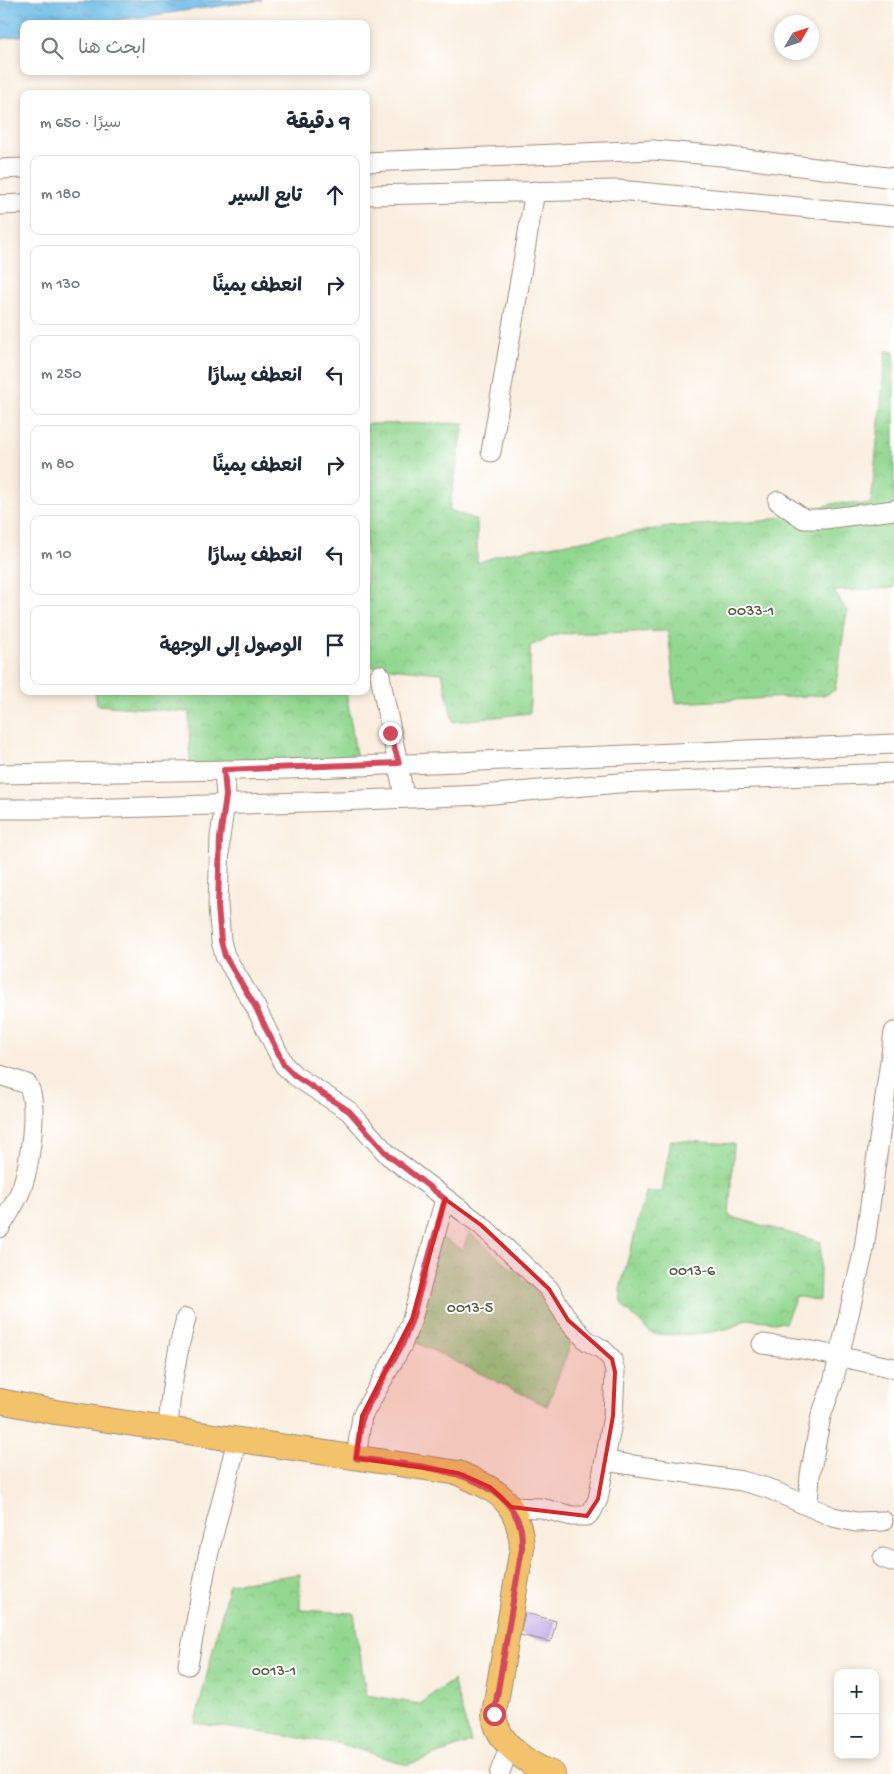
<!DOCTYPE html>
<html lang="ar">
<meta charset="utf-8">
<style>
body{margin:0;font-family:"Gochi Hand","Playpen Sans Arabic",sans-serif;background:#f2f2f3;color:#1f2937;direction:rtl}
.controls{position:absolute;right:15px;bottom:15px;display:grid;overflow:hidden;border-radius:10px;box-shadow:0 2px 8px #0003}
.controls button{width:45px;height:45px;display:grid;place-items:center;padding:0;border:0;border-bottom:1px solid #e0e1e3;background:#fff;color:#1f2937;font:25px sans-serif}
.compass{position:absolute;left:774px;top:15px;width:45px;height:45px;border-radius:50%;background:#fff;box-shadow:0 2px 8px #0003;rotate:51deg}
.stop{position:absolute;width:15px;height:15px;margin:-11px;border:4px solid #d1495b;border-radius:50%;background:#fff}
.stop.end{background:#d1495b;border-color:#fff;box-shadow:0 1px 5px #0008}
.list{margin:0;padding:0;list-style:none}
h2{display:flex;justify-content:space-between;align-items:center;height:65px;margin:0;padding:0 20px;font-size:21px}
h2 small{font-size:16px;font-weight:400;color:#747a83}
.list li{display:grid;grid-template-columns:32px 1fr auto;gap:15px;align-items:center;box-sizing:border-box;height:80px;margin:0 10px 10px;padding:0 10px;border:1px solid #e0e1e3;border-radius:10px}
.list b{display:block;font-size:19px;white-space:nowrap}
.list em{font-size:16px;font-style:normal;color:#747a83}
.icon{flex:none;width:28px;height:28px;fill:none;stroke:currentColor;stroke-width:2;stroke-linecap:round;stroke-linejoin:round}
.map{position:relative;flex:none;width:894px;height:1774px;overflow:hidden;direction:ltr}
.search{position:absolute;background:#fff;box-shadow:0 2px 8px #0003;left:20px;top:20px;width:350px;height:55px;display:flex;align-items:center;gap:12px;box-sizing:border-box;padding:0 18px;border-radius:10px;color:#747a83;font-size:19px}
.panel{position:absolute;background:#fff;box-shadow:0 2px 8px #0003;left:20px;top:90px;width:350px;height:605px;border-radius:10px;direction:rtl}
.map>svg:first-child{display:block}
.park{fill:url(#park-crowns);stroke:#668057}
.water{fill:url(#water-ripples);stroke:#537282}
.building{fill:#b397e0}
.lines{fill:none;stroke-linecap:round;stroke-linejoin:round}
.minor-casing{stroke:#9a8c7e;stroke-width:21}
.major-casing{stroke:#9a8c7e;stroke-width:26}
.minor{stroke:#fff;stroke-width:19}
.major{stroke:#f2c36a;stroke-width:24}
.route{stroke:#d1495b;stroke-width:6}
.marked{fill:#d62828;fill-opacity:0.2;stroke:#d62828;stroke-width:4;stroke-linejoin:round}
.labels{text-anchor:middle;stroke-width:4;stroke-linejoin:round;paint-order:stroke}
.park-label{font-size:16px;fill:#555e40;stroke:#fff}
</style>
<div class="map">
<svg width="894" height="1774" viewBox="0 0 894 1774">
<defs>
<pattern id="park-crowns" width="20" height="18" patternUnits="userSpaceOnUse" patternTransform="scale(1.25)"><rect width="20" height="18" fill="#92d790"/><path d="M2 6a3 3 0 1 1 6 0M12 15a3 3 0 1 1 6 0" fill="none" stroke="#7fb97c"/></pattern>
<pattern id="water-ripples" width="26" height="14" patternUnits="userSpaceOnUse" patternTransform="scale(1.25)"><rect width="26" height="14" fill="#6bbae6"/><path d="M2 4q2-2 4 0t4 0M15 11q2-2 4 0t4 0" fill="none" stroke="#5997ba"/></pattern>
</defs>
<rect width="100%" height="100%" fill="#fff"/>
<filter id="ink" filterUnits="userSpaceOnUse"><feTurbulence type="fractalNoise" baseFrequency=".02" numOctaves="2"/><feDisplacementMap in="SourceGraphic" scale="10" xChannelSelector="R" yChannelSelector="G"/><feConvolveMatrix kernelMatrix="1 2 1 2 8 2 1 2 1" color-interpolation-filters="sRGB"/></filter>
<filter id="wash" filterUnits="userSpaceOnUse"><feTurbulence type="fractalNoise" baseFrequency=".0096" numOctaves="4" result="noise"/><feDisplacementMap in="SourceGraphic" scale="20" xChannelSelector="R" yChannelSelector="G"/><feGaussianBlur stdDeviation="1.12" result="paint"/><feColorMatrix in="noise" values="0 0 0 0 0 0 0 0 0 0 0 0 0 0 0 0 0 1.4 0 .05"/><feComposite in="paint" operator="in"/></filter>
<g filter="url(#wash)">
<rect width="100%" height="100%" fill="#f9eedf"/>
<g class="park">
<path d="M886,351L894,352V588L834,591L847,611L835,690L826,695L676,703L668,631L557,634L530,646V713L453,722L442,673L366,666V424L464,423L449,510L477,520V563L506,553L668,527L763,521L837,503L871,505Z"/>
<path d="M95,691H346L357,761L190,769L189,712L97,705Z"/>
<path d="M671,1140L734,1144L729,1216L821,1242L819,1301L796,1296L785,1323L746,1319C728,1336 677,1335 652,1334L623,1306L620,1289L646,1192H662Z"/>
<path d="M431,1232L463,1250L469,1232L535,1289L571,1343L547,1406L403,1336Z"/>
<path d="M300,1574V1610L354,1613L366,1695L420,1704L453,1680L471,1742L407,1765L342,1744L195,1723L229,1584Z"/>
</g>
<path class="water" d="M0,0H262L91,24H24V35L0,39Z"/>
<g id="blocks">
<path class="building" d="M525,1613L556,1621L551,1642L520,1635Z"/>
</g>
</g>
<g filter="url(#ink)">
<use href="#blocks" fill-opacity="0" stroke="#9a8c7e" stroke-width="1"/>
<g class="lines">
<g class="minor-casing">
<g id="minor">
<path d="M366,162L653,150L722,156L894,178"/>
<path d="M0,169L24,168"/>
<path d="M366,195L618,190L894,216"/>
<path d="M0,205L24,204"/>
<path d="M491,452L535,191"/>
<path d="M778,501L804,519H824L894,510"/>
<path d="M380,675C387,716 398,757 404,798"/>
<path d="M224,770L226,796L220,837L218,906L221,941L225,956L255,1006L284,1065L294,1075L349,1111L388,1155L481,1225L549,1289L568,1320L587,1341L602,1349L612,1359L615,1372L613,1416L598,1499L592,1511L587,1516H572L541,1508L511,1507"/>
<path d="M0,774L287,769L894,744"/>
<path d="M0,809H82L338,801L482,795L619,783L894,773"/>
<path d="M0,1075L27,1084C40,1100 29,1167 22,1187C17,1202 7,1215 0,1228"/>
<path d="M762,1344L803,1349L894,1368"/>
<path d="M168,1429C170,1391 176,1355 186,1318"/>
<path d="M356,1458L362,1416L402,1345L412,1319L445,1199"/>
<path d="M605,1461L742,1481L767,1488L833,1517L856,1522L883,1521"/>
<path d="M808,1505L810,1475L821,1416L833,1383L864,1249L894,1032"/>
<path d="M883,1558L894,1562"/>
<path d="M188,1665L208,1556L237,1440"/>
<path d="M499,1774L510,1746"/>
</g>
</g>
<g class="major-casing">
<path id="major" d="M0,1401L55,1412L458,1473C499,1491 519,1501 522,1548L494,1714C496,1743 528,1764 553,1774"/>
</g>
<use href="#minor" class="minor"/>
<use href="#major" class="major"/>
</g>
</g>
<g class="lines" filter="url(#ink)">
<path class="route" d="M390,733L399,763L224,770L226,796L220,838L218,906L221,941L225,956L255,1006L284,1065L294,1075L349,1111L388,1155L445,1199L412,1319L402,1345L362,1416L356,1458C407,1466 501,1466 520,1526C522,1532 522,1541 522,1548L494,1714"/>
</g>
<path class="marked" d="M445,1199L481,1225L549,1289L568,1320L612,1359L615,1372L613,1416L598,1499L587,1516L511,1507L490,1487L458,1473L356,1458L362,1416L412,1319Z"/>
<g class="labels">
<g class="park-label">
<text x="751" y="615">0033-1</text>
<text x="692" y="1275">0013-6</text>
<text x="470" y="1312">0013-5</text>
<text x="274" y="1675">0013-1</text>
</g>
</g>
</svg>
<div class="controls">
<button>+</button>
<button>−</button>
</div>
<svg class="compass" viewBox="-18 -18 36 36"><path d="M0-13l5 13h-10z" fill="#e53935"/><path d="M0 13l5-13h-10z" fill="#747a83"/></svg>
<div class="stop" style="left:494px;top:1714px"></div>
<div class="stop end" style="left:390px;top:733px"></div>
<div class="search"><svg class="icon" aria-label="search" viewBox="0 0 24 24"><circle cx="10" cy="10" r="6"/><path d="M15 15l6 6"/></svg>ابحث هنا</div>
<section class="panel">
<h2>9 دقيقة<small>سيرًا · 650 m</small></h2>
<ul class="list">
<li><svg class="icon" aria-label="ahead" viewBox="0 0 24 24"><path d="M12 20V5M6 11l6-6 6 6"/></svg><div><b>تابع السير</b></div><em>180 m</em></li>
<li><svg class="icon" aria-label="right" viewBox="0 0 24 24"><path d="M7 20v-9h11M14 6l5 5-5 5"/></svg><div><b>انعطف يمينًا</b></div><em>130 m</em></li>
<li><svg class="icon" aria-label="left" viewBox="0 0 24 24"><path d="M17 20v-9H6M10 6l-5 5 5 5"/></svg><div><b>انعطف يسارًا</b></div><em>250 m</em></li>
<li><svg class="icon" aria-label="right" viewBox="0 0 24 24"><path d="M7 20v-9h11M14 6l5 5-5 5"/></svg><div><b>انعطف يمينًا</b></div><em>80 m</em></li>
<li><svg class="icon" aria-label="left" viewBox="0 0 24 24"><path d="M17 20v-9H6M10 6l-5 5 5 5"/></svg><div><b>انعطف يسارًا</b></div><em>10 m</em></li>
<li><svg class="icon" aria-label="arrive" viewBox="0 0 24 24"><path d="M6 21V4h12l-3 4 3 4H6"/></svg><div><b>الوصول إلى الوجهة</b></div></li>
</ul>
</section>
</div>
